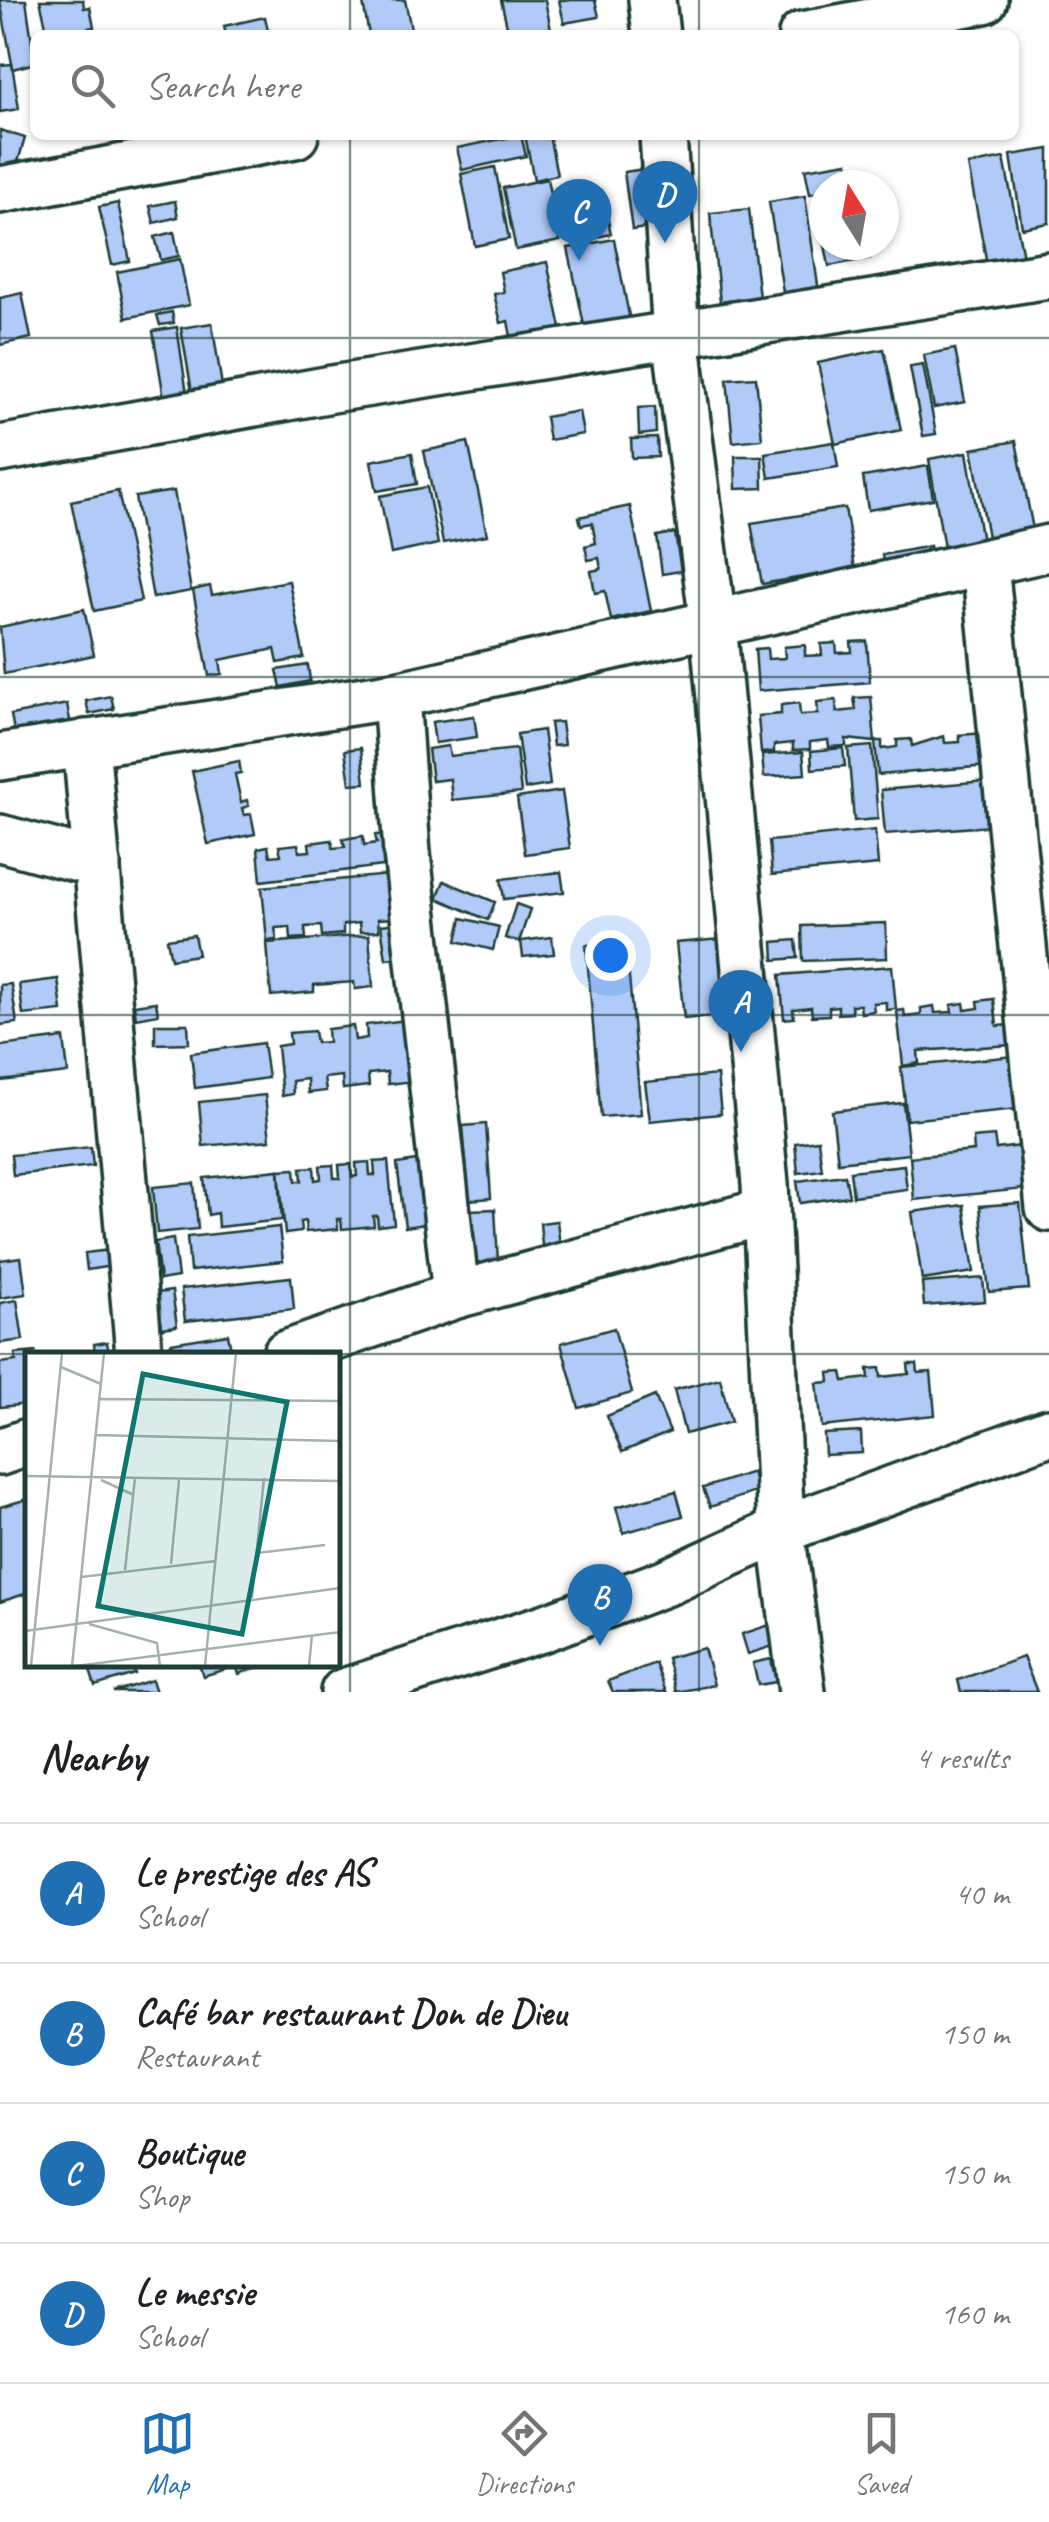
<!DOCTYPE html>
<meta charset="utf-8">
<style>
body{margin:0;font-family:Caveat,sans-serif;background:#f6f6f6;color:#202124}
.compass{position:absolute;left:809px;top:170px;width:90px;height:90px;border-radius:50%;background:#fff;box-shadow:0 2px 8px #0004;rotate:349deg}
.you{position:absolute;left:610px;top:955px;width:35px;height:35px;margin:-25px;border:8px solid #fff;border-radius:50%;background:#1a73e8;box-shadow:0 0 0 15px #1a73e833}
.badge{display:grid;place-items:center;width:65px;height:65px;border-radius:50%;background:#1f6fb2;color:#fff;font-size:32px;font-weight:700}
.pin{position:absolute;translate:-50% -82px;filter:drop-shadow(0 2px 5px #0008)}
.pin::after{content:'';position:absolute;top:52px;width:35px;height:30px;background:inherit;clip-path:polygon(0 0,100% 0,50% 100%)}
.list{margin:0;padding:0;list-style:none}
h2{display:flex;justify-content:space-between;align-items:center;height:130px;margin:0;padding:0 40px;font-size:42px}
h2 small{font-size:32px;font-weight:400;color:#757577}
.list li{display:grid;grid-template-columns:65px 1fr auto;gap:30px;align-items:center;box-sizing:border-box;height:140px;padding:0 40px;border-top:2px solid #e0e0e0}
.list b{display:block;font-size:38px;white-space:nowrap}
.list p{margin:0;font-size:32px;white-space:nowrap;color:#757577}
.list em{font-size:32px;font-style:normal;color:#757577}
.icon{flex:none;width:55px;height:55px;fill:none;stroke:currentColor;stroke-width:2;stroke-linecap:round;stroke-linejoin:round}
.map{position:relative;flex:none;width:1049px;height:1692px;overflow:hidden}
.search{position:absolute;background:#fff;box-shadow:0 2px 8px #0004;left:30px;right:30px;top:30px;height:110px;display:flex;align-items:center;gap:25px;box-sizing:border-box;padding:0 35px;border-radius:15px;color:#757577;font-size:38px}
.sheet{height:690px;background:#fff}
nav{display:flex;justify-content:space-around;align-items:center;box-sizing:border-box;height:140px;border-top:2px solid #e0e0e0;background:#fff;font-size:28px;color:#757577}
nav a{display:grid;justify-items:center;gap:5px}
nav .on{color:#1f6fb2}
.map>svg:first-child{display:block}
.building{fill:#b1caf8;stroke:#1f3d34;stroke-width:2.5}
.lines{fill:none;stroke-linecap:round;stroke-linejoin:round}
.minor-casing{stroke:#1f3d34;stroke-width:52}
.minor{stroke:#fff;stroke-width:45}
.grid{fill:none;stroke:#1f3d34;stroke-width:2.5;stroke-opacity:0.55}
.inset-road{fill:none;stroke:#a5b1ae;stroke-width:2.5}
.view{fill:#0f766e;fill-opacity:0.15;stroke:#0f766e;stroke-width:5}
.inset-edge{fill:none;stroke:#1f3d34;stroke-width:5}
</style>
<div class="map">
<svg width="1049" height="1692" viewBox="0 0 1049 1692">
<rect width="100%" height="100%" fill="#fff"/>
<filter id="ink" filterUnits="userSpaceOnUse"><feTurbulence type="fractalNoise" baseFrequency=".01" numOctaves="2"/><feDisplacementMap in="SourceGraphic" scale="20" xChannelSelector="R" yChannelSelector="G"/><feConvolveMatrix kernelMatrix="1 2 1 2 8 2 1 2 1" color-interpolation-filters="sRGB"/></filter>
<g filter="url(#ink)">
<g class="building">
<path d="M0,0H26L35,63L13,69Z"/>
<path d="M40,0H83L84,8L90,7L94,27L88,28L89,35H48Z"/>
<path d="M378,0H405L412,34L369,35L363,3Z"/>
<path d="M501,0H545L552,35H509Z"/>
<path d="M559,0H595L599,17L564,23Z"/>
<path d="M265,17L269,35H226L224,26Z"/>
<path d="M12,64L19,109L0,112V65Z"/>
<path d="M0,130L25,138L14,175L0,171Z"/>
<path d="M521,135L526,156L462,170L457,148Z"/>
<path d="M525,135H549L557,175L534,180Z"/>
<path d="M1049,149V223L1022,228L1011,155Z"/>
<path d="M1004,158L1023,257L987,264L968,165Z"/>
<path d="M848,162L851,185H824V191L810,194L805,169Z"/>
<path d="M495,167L509,239L475,246L461,174Z"/>
<path d="M644,169L652,227L632,230L624,172Z"/>
<path d="M547,179L560,241L516,250L503,188Z"/>
<path d="M602,191L611,234L577,241L568,198Z"/>
<path d="M805,196L821,306L786,311L769,202Z"/>
<path d="M175,201L178,217L154,223L150,206Z"/>
<path d="M118,203L130,261L112,265L99,207Z"/>
<path d="M749,209L759,297L720,302L710,213Z"/>
<path d="M174,232L179,256L161,260L155,237Z"/>
<path d="M614,239L633,336L588,344L568,248Z"/>
<path d="M825,245H867L870,258L829,266Z"/>
<path d="M180,259L189,305L126,318L117,272Z"/>
<path d="M547,262L564,342L514,352L508,321L501,323L494,294L504,292L500,272Z"/>
<path d="M22,293L31,338L0,345V298Z"/>
<path d="M172,312L174,323L160,325L157,315Z"/>
<path d="M212,323L222,386L192,392L181,328Z"/>
<path d="M177,327L187,394L164,398L153,331Z"/>
<path d="M884,349L901,430L835,444L818,363Z"/>
<path d="M955,349L965,402L934,408L924,355Z"/>
<path d="M923,365L936,434L923,436L910,367Z"/>
<path d="M756,377L762,439L733,442L727,379Z"/>
<path d="M655,407L656,433L639,435L638,408Z"/>
<path d="M579,411L583,434L549,440L545,417Z"/>
<path d="M657,438L658,457L632,458L631,439Z"/>
<path d="M1016,441L1035,540L990,548L972,449Z"/>
<path d="M468,442L487,535L443,543L424,451Z"/>
<path d="M834,442L838,467L769,478L765,453Z"/>
<path d="M967,452L984,554L946,560L929,459Z"/>
<path d="M412,453L417,484L377,491L371,461Z"/>
<path d="M735,456H762L763,488L736,489Z"/>
<path d="M928,466L933,499L868,510L863,477Z"/>
<path d="M427,487L438,544L391,554L380,496Z"/>
<path d="M118,491L141,601L94,611L71,501Z"/>
<path d="M174,491L191,591L153,598L135,497Z"/>
<path d="M630,506L651,611L611,620L605,591L595,593L591,571L601,569L599,558L588,560L585,546L596,543L592,523L581,525L579,517Z"/>
<path d="M845,508L855,568L762,584L751,523Z"/>
<path d="M675,533L681,571L662,574L657,536Z"/>
<path d="M930,546L935,570L886,579L882,555Z"/>
<path d="M289,581L304,658L278,663L275,649L220,660L222,674L209,676L193,590L210,586L212,595Z"/>
<path d="M84,609L94,655L4,674L0,627Z"/>
<path d="M867,641L870,682L758,691L755,649L767,648L768,659L785,658L784,647L805,645V656L822,655L821,644L836,643L837,653L852,652L851,642Z"/>
<path d="M308,665L310,681L281,687L277,670Z"/>
<path d="M111,696L114,709L89,714L86,701Z"/>
<path d="M871,697L875,742L846,739V746L829,747L828,740L810,742V749L793,750V743L774,745V752L761,753L758,716L781,714V705L799,703L800,715L818,714L817,702L836,700L837,712L856,710L854,698Z"/>
<path d="M67,704L71,726L15,736L11,715Z"/>
<path d="M474,716L477,737L435,743L432,722Z"/>
<path d="M561,722L564,745L553,746L550,723Z"/>
<path d="M543,730L550,785L525,789L517,734Z"/>
<path d="M985,733L988,766L878,775L875,741H882V749L897,747V740L911,739L912,746L944,736L945,743L960,742L959,735Z"/>
<path d="M448,746L450,756L516,749L521,793L452,800L450,779L432,781L428,749Z"/>
<path d="M872,746L878,819L854,821L848,748Z"/>
<path d="M361,748L365,783L350,784L345,750Z"/>
<path d="M843,748L845,766L812,769L811,751Z"/>
<path d="M803,752L805,774L764,777L762,755Z"/>
<path d="M239,761L241,773L235,774L241,802L247,800L249,806L242,808L244,815L251,814L255,834L208,844L192,771Z"/>
<path d="M997,780L1001,825L885,834L881,790Z"/>
<path d="M562,791L570,848L525,854L517,798Z"/>
<path d="M875,830L878,865L772,875L769,841Z"/>
<path d="M387,834L391,865L261,881L258,848L268,846L270,856L281,855L279,846L298,844L299,852L310,851L309,843L332,840L333,848L345,847L343,839L363,836L364,845L377,843L375,835Z"/>
<path d="M561,872L564,892L504,899L501,879Z"/>
<path d="M389,875L393,918L378,919L379,931L360,932L359,923L343,925V934L322,936L321,926L305,927L306,938L291,939L290,927L275,928L277,940L267,941L262,887Z"/>
<path d="M444,881L495,902L488,920L437,898Z"/>
<path d="M516,904L530,909L519,942L505,938Z"/>
<path d="M462,918L499,927L493,950L457,941Z"/>
<path d="M397,923L401,957L386,959L381,925Z"/>
<path d="M886,923L887,958L803,961L802,926Z"/>
<path d="M194,935L198,955L171,959L167,939Z"/>
<path d="M369,935L373,987L355,989L354,982L314,985V992L271,996L267,943Z"/>
<path d="M552,937L554,954L523,957L521,941Z"/>
<path d="M721,939L729,1015L684,1019L676,943Z"/>
<path d="M796,940L798,958L774,960L773,942Z"/>
<path d="M626,942L641,1114L601,1117L586,945Z"/>
<path d="M892,966L896,1009L886,1010V1002L873,1003L874,1011L861,1013L860,1005H851L852,1013L838,1014V1006L829,1007V1015L812,1016L811,1007L793,1009L794,1018L784,1019L780,975Z"/>
<path d="M58,979L62,1011L23,1015L19,984Z"/>
<path d="M11,984L17,1023L0,1025V985Z"/>
<path d="M994,999L997,1026L1011,1025L1012,1045L918,1051L919,1063L903,1066L897,1011L904,1010L905,1017L921,1015V1008L934,1006L935,1013L952,1012L951,1005L964,1003L965,1010L979,1008L978,1001Z"/>
<path d="M156,1002L158,1014L136,1018L134,1005Z"/>
<path d="M415,1019L422,1080L388,1084L387,1072L368,1074L369,1086L343,1089L342,1076L324,1078L326,1091L308,1093L307,1079L292,1081L293,1094L282,1096L277,1046L290,1044L289,1033L314,1031L316,1043L328,1042L327,1029L353,1026L355,1040L367,1038L366,1025Z"/>
<path d="M155,1024H188L189,1043L155,1044Z"/>
<path d="M64,1038L68,1073L0,1081V1046Z"/>
<path d="M263,1043L268,1078L195,1088L191,1053Z"/>
<path d="M1014,1056L1019,1109L907,1120L901,1067Z"/>
<path d="M717,1075L721,1114L650,1121L645,1082Z"/>
<path d="M265,1095L270,1140L203,1146L199,1102Z"/>
<path d="M903,1103L909,1154L838,1162L832,1111Z"/>
<path d="M486,1124L491,1198L469,1200L463,1126Z"/>
<path d="M994,1136L996,1149L1021,1146L1025,1189L914,1200L910,1157L974,1151L973,1138Z"/>
<path d="M818,1140L822,1170L798,1173L795,1143Z"/>
<path d="M91,1147L93,1166L13,1175L11,1155Z"/>
<path d="M423,1160L431,1223L405,1227L397,1164Z"/>
<path d="M388,1161L394,1224L378,1226L377,1216H373L374,1226L342,1229L341,1219H337L338,1229L306,1232L305,1221L300,1222L301,1232L285,1234L279,1170L295,1169L296,1181H302L301,1168L314,1167L315,1180L321,1179L320,1166L333,1165L334,1178H340L339,1165L351,1164L352,1177L357,1176L356,1163L369,1162L370,1175H375L374,1162Z"/>
<path d="M904,1165L907,1189L853,1196L850,1171Z"/>
<path d="M279,1170L282,1220L218,1227L217,1213L208,1215L204,1178Z"/>
<path d="M845,1175L849,1196L800,1203L797,1181Z"/>
<path d="M194,1183L198,1229L157,1233L153,1187Z"/>
<path d="M1020,1203L1029,1289L989,1292L980,1206Z"/>
<path d="M964,1205L974,1272L922,1280L912,1212Z"/>
<path d="M495,1209L499,1279L476,1281L470,1210Z"/>
<path d="M557,1221L561,1254L543,1256L540,1223Z"/>
<path d="M279,1227L283,1261L190,1271L187,1237Z"/>
<path d="M173,1239L178,1277L160,1280L155,1242Z"/>
<path d="M110,1250L112,1266L87,1270L85,1253Z"/>
<path d="M21,1257L26,1294L0,1298V1260Z"/>
<path d="M291,1277L294,1309L185,1321L181,1289Z"/>
<path d="M983,1278L985,1301L924,1306L922,1283Z"/>
<path d="M172,1291L177,1326L162,1328L157,1293Z"/>
<path d="M17,1300L23,1340L0,1343V1303Z"/>
<path d="M614,1328L632,1393L579,1408L561,1343Z"/>
<path d="M228,1334L232,1354H173L171,1343Z"/>
<path d="M107,1342L109,1354H82L95,1353L94,1344Z"/>
<path d="M37,1352L28,1354V1404L0,1407V1363L16,1361L15,1354Z"/>
<path d="M908,1364H917L918,1373L931,1372L935,1415L822,1427L817,1383L830,1382L829,1373L842,1372L844,1381L869,1378L868,1369L880,1368L881,1377L909,1374Z"/>
<path d="M720,1378L731,1422L685,1434L674,1390Z"/>
<path d="M655,1396L670,1432L622,1452L607,1416Z"/>
<path d="M861,1432L862,1453L825,1455L824,1434Z"/>
<path d="M752,1472L758,1491L710,1507L703,1488Z"/>
<path d="M676,1491L683,1516L623,1533L616,1507Z"/>
<path d="M28,1499V1593L0,1602V1507Z"/>
<path d="M782,1621L789,1641L748,1654L742,1634Z"/>
<path d="M704,1648L714,1685L676,1692L667,1658Z"/>
<path d="M1023,1657L1037,1692H961L958,1680Z"/>
<path d="M771,1659L776,1682L758,1685L753,1663Z"/>
<path d="M655,1663L666,1692H613L608,1681Z"/>
<path d="M88,1664H132L135,1674L95,1686Z"/>
<path d="M199,1664H267L239,1674L236,1666L203,1676Z"/>
<path d="M152,1680L156,1692H113Z"/>
</g>
<g class="lines">
<g class="minor-casing">
<g id="minor">
<path d="M652,0L656,35"/>
<path d="M802,35L984,0"/>
<path d="M663,135L676,336L713,623L765,1184L781,1530L802,1692"/>
<path d="M0,190L295,135"/>
<path d="M0,449L332,389L1049,275"/>
<path d="M985,564L1049,1208"/>
<path d="M396,695L407,853L456,1295"/>
<path d="M86,743L139,1354"/>
<path d="M0,757L396,695L1049,548"/>
<path d="M0,838L97,864"/>
<path d="M286,1354L456,1295L764,1212"/>
<path d="M0,1452L28,1442"/>
<path d="M344,1692L544,1628L667,1582L781,1530L1049,1432"/>
</g>
</g>
<use href="#minor" class="minor"/>
</g>
</g>
<path class="grid" d="M350,0V35M699,0V35M350,135V1692M699,135V1692M0,338H1049M0,677H1049M0,1015H1049M0,1354H1049"/>
<g transform="translate(25 1352)">
<rect width="315" height="315" fill="#fff"/>
<path class="inset-road" d="M137,1L315,2M36,15L76,32M73,47L315,49M71,83L315,89M0,124L315,129M76,128L109,143M232,201L300,193M146,212L154,128M100,218L110,126M56,225L191,209M227,246L239,126M64,272L132,291L135,314M0,279L315,236M6,314L37,1M47,314L79,1M51,314L315,280M180,314L211,1M284,314L287,283"/>
<path class="view" d="M118,22L262,50L217,282L73,254Z"/>
<rect width="315" height="315" class="inset-edge"/>
</g>
</svg>
<svg class="compass" viewBox="-18 -18 36 36"><path d="M0-13l5 13h-10z" fill="#e53935"/><path d="M0 13l5-13h-10z" fill="#757577"/></svg>
<div class="you"></div>
<div class="pin badge" style="left:741px;top:1052px">A</div>
<div class="pin badge" style="left:600px;top:1646px">B</div>
<div class="pin badge" style="left:579px;top:261px">C</div>
<div class="pin badge" style="left:665px;top:243px">D</div>
<div class="search"><svg class="icon" aria-label="search" viewBox="0 0 24 24"><circle cx="10" cy="10" r="6"/><path d="M15 15l6 6"/></svg>Search here</div>
</div>
<section class="sheet">
<h2>Nearby<small>4 results</small></h2>
<ul class="list">
<li><span class="badge">A</span><div><b>Le prestige des AS</b><p>School</p></div><em>40 m</em></li>
<li><span class="badge">B</span><div><b>Café bar restaurant Don de Dieu</b><p>Restaurant</p></div><em>150 m</em></li>
<li><span class="badge">C</span><div><b>Boutique</b><p>Shop</p></div><em>150 m</em></li>
<li><span class="badge">D</span><div><b>Le messie</b><p>School</p></div><em>160 m</em></li>
</ul>
</section>
<nav>
<a class="on"><svg class="icon" aria-label="map" viewBox="0 0 24 24"><path d="M3 6l6-2 6 2 6-2v14l-6 2-6-2-6 2zM9 4v14M15 6v14"/></svg>Map</a>
<a><svg class="icon" aria-label="directions" viewBox="0 0 24 24"><path d="M12 3l9 9-9 9-9-9zM9 14v-3h6M13 9l2 2-2 2"/></svg>Directions</a>
<a><svg class="icon" aria-label="saved" viewBox="0 0 24 24"><path d="M7 4h10v16l-5-4-5 4z"/></svg>Saved</a>
</nav>
